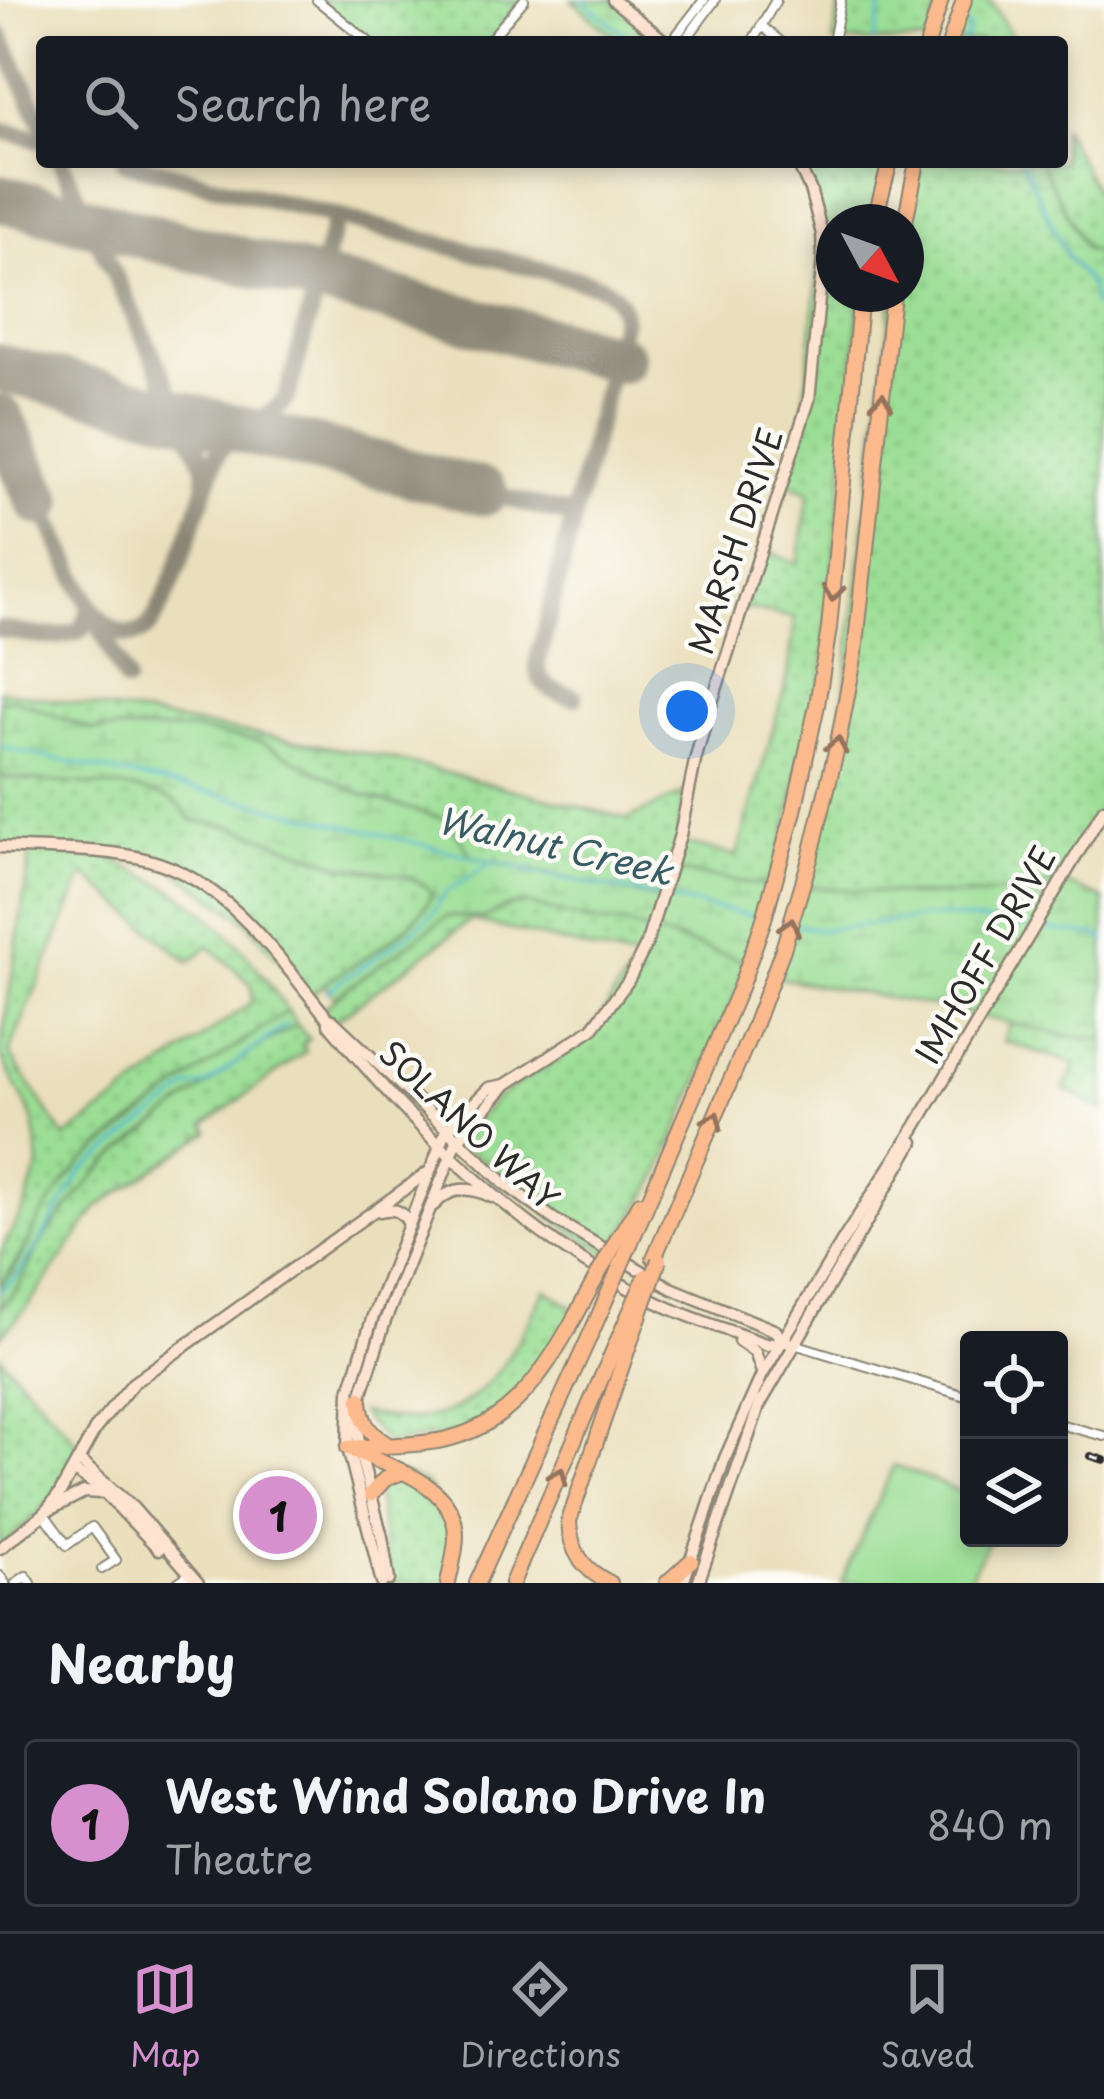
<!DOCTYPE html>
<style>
body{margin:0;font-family:"Playpen Sans",sans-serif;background:#20242c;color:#f1f3f6}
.controls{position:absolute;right:36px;bottom:36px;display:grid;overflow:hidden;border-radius:12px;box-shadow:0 6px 18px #0003}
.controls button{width:108px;height:108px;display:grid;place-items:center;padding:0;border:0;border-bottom:3px solid #363941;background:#171b24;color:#f1f3f6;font:60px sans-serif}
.compass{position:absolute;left:816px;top:204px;width:108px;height:108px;border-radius:50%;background:#171b24;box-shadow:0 6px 18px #0003;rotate:131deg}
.you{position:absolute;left:687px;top:711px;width:42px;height:42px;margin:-30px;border:9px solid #fff;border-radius:50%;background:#1a73e8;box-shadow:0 0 0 18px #1a73e833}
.badge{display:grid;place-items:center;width:78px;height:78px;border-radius:50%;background:#d690ce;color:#111;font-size:39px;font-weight:700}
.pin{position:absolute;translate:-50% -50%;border:6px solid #fff;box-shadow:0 3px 12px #0006}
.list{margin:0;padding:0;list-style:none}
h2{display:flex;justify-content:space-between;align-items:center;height:156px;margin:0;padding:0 48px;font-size:51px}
h2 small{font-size:39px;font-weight:400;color:#9ea1a6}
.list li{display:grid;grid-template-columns:78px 1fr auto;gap:36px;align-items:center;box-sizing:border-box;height:168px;margin:0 24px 24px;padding:0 24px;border:3px solid #363941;border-radius:12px}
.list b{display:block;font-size:45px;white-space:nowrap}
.list p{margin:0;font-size:39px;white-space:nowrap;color:#9ea1a6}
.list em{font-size:39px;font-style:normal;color:#9ea1a6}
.icon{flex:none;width:66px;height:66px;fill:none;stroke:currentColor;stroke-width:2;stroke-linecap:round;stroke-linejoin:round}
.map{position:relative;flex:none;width:1104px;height:1583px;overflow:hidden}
.search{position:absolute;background:#171b24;box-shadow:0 6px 18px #0003;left:36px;right:36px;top:36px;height:132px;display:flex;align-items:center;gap:30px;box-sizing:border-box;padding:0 42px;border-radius:12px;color:#9ea1a6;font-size:45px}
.sheet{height:348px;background:#171b24}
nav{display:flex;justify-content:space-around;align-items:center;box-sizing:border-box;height:168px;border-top:3px solid #363941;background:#171b24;font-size:33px;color:#9ea1a6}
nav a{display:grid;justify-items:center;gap:6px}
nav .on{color:#d690ce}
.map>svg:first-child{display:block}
.grass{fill:url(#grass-dots);stroke:#638460;stroke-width:3;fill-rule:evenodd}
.wetland{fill:url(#wetland-marsh);stroke:#638460;stroke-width:3}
.pitch{fill:#9bde95;stroke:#638460;stroke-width:3}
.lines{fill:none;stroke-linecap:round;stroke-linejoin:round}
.stream{stroke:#51b8cf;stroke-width:3}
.taxiway{stroke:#8a8574;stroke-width:18}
.runway{stroke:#8a8574;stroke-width:48}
.street-casing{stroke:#8a8574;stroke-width:12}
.secondary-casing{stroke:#8a8574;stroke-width:15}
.highway-casing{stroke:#8a8574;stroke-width:18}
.street{stroke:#fff;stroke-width:8}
.secondary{stroke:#fee3d1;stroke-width:10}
.highway{stroke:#fcba8d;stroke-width:14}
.rail-casing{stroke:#2b2b2b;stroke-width:8}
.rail{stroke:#fdfcf7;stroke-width:3;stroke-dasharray:9;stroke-linecap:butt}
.highway-bridge-casing{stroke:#8a8574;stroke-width:18;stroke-linecap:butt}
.highway-bridge{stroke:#fcba8d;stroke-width:14}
.oneway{stroke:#94725c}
.labels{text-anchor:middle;stroke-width:9;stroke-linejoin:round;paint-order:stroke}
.street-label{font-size:33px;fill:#2b2b2b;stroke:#fdfcf7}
.water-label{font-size:36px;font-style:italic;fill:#385c64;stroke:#fdfcf7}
</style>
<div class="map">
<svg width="1104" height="1583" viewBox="0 0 1104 1583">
<defs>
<pattern id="grass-dots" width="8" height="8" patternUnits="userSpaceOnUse" patternTransform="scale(3)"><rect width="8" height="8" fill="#9bde95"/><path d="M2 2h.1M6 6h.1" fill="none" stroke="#86bf81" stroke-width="1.8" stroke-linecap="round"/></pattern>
<pattern id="wetland-marsh" width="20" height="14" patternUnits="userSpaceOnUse" patternTransform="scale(3)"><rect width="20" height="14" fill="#9bde95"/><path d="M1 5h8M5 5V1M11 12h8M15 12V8" fill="none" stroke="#86bf81"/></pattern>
</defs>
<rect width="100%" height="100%" fill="#fdfcf7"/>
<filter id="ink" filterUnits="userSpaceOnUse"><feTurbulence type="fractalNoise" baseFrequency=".00833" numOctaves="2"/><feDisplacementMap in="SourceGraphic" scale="24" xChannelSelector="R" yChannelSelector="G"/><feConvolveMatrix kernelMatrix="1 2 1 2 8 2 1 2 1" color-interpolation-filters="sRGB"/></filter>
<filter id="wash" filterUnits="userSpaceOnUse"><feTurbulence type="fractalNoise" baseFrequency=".004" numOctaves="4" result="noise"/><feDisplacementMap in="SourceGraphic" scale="48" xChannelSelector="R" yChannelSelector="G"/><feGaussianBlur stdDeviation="2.7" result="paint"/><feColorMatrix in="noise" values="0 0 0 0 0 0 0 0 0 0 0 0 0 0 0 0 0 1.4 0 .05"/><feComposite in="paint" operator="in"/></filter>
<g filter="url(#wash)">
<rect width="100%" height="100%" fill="#eadfbc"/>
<g class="grass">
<path d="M317,0H524L488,42H369Z"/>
<path d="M841,0H941L928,42H833Z"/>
<path d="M963,0H990L1015,42H950Z"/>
<path d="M1062,127L1104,207V254L1102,251L1086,250L1040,162H1062Z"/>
<path d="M797,162H890L876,222H834V294H861L823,671L773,887L660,899L472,857L448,820L363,795L258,741L91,730L12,698L0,701V690L380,756L628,819L684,793L679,842L737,856L788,677L795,618L743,608L763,548L798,564L809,492L784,482L802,426L822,234Z"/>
<path d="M916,162H1022L1067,257L1091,286L1093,303L1104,311V809L1061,882C978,904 887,894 802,886L838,744L893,294H906V222Z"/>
<path d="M0,776C46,786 144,779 180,805C182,807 189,818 191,820L235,827L343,866L401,875L425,885L432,893C422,929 341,970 309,996L245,920L172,868L103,855C126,867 149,877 171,889C220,917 257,965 288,1011C239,1046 190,1079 142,1115C115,1136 86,1155 65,1183C39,1215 25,1254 0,1286V1253L26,1204L39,1164L33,1118L0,1055L31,850L0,847ZM84,874L189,962L209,946L252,985V1002L65,1138L9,1053Z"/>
<path d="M524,903L590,921L625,924L749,962L657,1179L609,1255L555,1220L457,1141L497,1098L571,1050L592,1030L639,958L629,959L471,920L335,1021L321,1010L372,968L447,916L485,918L506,907Z"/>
<path d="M1010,1023L1069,1036L1104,1039V1111L1064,1089L1076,1064L1003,1041Z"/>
<path d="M297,1025L309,1039L302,1045L306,1051L205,1125L209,1132L98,1207L29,1305L0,1337V1309L20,1284L40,1242L82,1188L115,1156L205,1086L257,1047Z"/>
<path d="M545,1289L578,1311L538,1380L472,1431L387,1444L360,1413C376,1415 392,1419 408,1419C485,1420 515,1347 545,1289Z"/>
<path d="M0,1356L85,1452L60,1493L0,1548Z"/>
<path d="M400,1473L425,1483L453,1519L448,1583H389L376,1487Z"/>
</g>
<g class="wetland">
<path d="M572,0H613L666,42H620Z"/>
<path d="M1022,162H1040L1086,250L1102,251L1104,311L1093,303L1091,286L1068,257Z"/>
<path d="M11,698L91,730H192L258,741L363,795L448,820L472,857L492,862L659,899L669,870L773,887L749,962L625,924L590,921L524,903L506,907L485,918L447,916L335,997L324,984C355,963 422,928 432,893L425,885L401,875L343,866L235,827L191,820C189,818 182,807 179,805C144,779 46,786 0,776V701Z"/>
<path d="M1061,882L1104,899V1039L1069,1036L933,1006L773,977L802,886C887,894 978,904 1061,882Z"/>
<path d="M288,1011L297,1025L257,1047L115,1156L97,1173L40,1242L20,1284L0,1309V1286L19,1262L40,1218L65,1182L84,1161L191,1078Z"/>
</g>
<path class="pitch" d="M894,1465L969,1495V1538H990L967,1583H841Z"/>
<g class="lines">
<g class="stream">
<path d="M582,0L634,42"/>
<path d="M961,20L970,29L965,42"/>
<path d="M874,42L883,0"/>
<path d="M1022,162L1068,257L1091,286L1093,303L1104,311"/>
<path d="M824,166L830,162"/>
<path d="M0,747L251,802L546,875L759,917"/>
<path d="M798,925L820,930L940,916L1026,927"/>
<path d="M1036,928L1099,936L1104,940"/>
<path d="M326,992L409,934L432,914L445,893L488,865"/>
<path d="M0,1291L18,1275L40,1242L81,1172L190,1087L205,1086L286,1025"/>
</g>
<g class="taxiway">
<path d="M0,35L42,122"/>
<path d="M0,130L42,140"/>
<path d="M61,162L205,466L206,485"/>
<path d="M125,162L592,283C611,289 622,298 623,319L537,664C539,688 554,692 574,697"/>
<path d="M217,424C247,425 268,422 287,397L336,217"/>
<path d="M484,492L574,516"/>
<path d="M40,502L126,681"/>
<path d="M91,607C102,623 124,645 146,629C167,613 206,484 218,452L232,437L257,434"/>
<path d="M0,629C29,634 55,643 82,629L91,607"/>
</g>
<g class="runway">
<path d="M0,198L621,359"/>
<path d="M0,368L484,492"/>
<path d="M0,418L40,502"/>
</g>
</g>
</g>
<g filter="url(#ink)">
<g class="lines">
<g class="street-casing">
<g id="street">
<path d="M317,0L369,42"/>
<path d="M763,27L781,42"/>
<path d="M488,42L524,0"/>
<path d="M674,42L676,36L704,0"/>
<path d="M684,42L715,0"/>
<path d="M752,42L776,0"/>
<path d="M833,42L841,0"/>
<path d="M794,1344L969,1397"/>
<path d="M1059,1424L1104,1436"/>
<path d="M44,1514L67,1545L92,1527L116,1560L102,1569"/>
<path d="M0,1576L5,1583"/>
<path d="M16,1583L26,1576L31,1583"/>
<path d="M177,1583L190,1574"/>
</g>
</g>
<g class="secondary-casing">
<g id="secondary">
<path d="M613,0L666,42"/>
<path d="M0,847C47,850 104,848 149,860C228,881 280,960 329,1020V1024C419,1134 533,1247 665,1306C698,1321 734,1332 768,1345L781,1341L794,1344"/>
<path d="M332,1020L505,1184L555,1220L671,1288L776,1331L781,1341"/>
<path d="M434,1205C451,1186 470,1186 492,1197"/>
<path d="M380,1211C394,1208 402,1210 409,1224"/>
<path d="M739,1341L755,1352L762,1372"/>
<path d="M80,1461L133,1508L198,1583"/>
<path d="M74,1471L99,1487L159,1549"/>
<path d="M51,1509L84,1492L100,1493"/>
<path d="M0,1548L44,1514L60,1493L96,1428L133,1383L427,1173"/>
<path d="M389,1580L382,1537L360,1453L357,1425L360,1399L385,1321L457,1141L505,1086"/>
<path d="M382,1583L348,1448L350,1391L373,1316L446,1131L489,1088L505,1085L592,1029L628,981L646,945L680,835L695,761L705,724L809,400L823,259L822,234L810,189L797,162"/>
<path d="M683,1583L725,1458L762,1375L843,1240L915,1128L1104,809"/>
<path d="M698,1583L759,1406L913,1142"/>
</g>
</g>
<g class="highway-casing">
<g id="highway">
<path d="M928,42L941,0"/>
<path d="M950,42L964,0"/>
<path d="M874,222L890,162"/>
<path d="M905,222L917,162"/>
<path d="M618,1238L640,1203"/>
<path d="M630,1244L741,985L764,919L794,811L817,705L829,628L861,294"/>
<path d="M654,1258L754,1026L783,949L810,859L838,743L855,653L893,294"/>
<path d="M360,1399C361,1421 368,1433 387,1444"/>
<path d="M348,1448C373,1446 399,1446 423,1443C503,1436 540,1380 575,1317"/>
<path d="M353,1450C391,1468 456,1484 456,1536C456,1551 451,1568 448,1583"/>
<path d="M371,1494L385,1479L400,1473"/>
<path d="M477,1583L593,1329"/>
<path d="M512,1583L617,1342"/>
<path d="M610,1583C583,1570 570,1551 569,1521L628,1348"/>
<path d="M667,1583L691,1561"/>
</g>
</g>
<use href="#street" class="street"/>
<use href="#secondary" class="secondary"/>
<use href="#highway" class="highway"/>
<g class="rail-casing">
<path id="rail" d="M1091,1456L1104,1460"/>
</g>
<use href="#rail" class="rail"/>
<g class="highway-bridge-casing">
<g id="highway-bridge">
<path d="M575,1317L618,1238"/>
<path d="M593,1329L630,1244"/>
<path d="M617,1342L646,1276"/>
<path d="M628,1348L659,1260"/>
</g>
</g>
<use href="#highway-bridge" class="highway-bridge"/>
</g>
<defs><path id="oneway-chevron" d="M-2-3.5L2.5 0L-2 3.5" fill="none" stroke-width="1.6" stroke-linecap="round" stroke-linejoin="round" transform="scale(3)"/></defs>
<g class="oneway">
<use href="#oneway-chevron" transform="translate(882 401) rotate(-84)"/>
<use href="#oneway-chevron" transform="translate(833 593) rotate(96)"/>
<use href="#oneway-chevron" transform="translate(837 745) rotate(-78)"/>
<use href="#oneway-chevron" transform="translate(790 926) rotate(-73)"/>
<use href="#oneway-chevron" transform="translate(714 1120) rotate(-66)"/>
<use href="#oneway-chevron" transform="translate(559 1476) rotate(-66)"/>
</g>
</g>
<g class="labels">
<g class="street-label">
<text transform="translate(736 541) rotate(-72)" y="12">MARSH DRIVE</text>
<text transform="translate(986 955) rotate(-60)" y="12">IMHOFF DRIVE</text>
<text transform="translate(469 1126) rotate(43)" y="12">SOLANO WAY</text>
</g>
<g class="water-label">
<text transform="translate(555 846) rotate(13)" y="13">Walnut Creek</text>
</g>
</g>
</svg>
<div class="controls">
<button><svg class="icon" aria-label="locate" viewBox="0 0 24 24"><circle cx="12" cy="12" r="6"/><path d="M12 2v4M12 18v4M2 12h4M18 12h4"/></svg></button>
<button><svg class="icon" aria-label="layers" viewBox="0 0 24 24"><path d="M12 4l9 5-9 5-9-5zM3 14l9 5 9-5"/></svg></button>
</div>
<svg class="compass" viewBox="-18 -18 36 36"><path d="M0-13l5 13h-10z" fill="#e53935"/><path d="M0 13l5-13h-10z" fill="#9ea1a6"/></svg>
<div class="you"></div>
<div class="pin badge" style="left:278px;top:1515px">1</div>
<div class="search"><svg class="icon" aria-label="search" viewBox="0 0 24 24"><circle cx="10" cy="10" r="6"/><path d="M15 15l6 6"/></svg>Search here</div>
</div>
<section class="sheet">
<h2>Nearby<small></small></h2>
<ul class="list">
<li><span class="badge">1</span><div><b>West Wind Solano Drive In</b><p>Theatre</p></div><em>840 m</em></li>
</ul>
</section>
<nav>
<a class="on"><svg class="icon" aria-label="map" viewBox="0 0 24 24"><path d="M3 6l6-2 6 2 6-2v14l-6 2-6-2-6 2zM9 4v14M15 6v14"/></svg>Map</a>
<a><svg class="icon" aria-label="directions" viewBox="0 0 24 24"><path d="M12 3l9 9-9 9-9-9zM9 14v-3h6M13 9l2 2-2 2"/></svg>Directions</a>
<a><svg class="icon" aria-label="saved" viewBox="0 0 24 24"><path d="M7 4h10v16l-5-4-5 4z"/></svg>Saved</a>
</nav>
